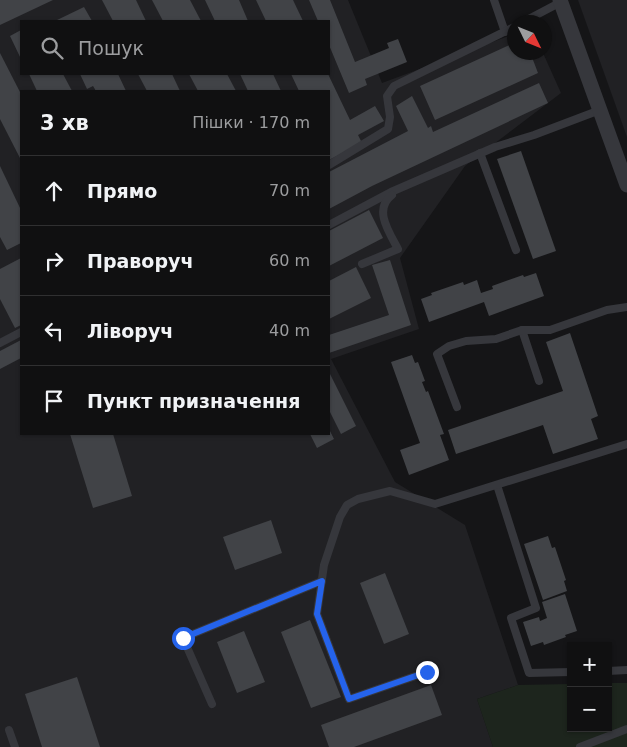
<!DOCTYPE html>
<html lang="uk">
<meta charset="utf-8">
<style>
body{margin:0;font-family:"DejaVu Sans",sans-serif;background:#1e1e1f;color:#f1f3f6}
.controls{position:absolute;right:15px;bottom:15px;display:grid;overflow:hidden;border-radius:0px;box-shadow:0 1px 4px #0004}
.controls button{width:45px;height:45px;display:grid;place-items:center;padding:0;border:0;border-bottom:1px solid #303031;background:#101011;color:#f1f3f6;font:25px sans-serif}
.compass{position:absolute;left:507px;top:15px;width:45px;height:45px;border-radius:50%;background:#101011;box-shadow:0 1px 4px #0004;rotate:133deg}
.stop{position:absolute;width:15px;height:15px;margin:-11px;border:4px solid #2563eb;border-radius:50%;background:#fff}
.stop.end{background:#2563eb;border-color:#fff;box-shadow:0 1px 5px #0008}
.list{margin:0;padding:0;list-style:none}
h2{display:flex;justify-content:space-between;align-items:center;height:65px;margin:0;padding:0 20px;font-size:21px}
h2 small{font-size:16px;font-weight:400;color:#9c9d9f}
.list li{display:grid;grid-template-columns:32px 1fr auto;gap:15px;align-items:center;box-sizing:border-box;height:70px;padding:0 20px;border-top:1px solid #303031}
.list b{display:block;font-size:19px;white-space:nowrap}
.list em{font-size:16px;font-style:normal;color:#9c9d9f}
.icon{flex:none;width:28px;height:28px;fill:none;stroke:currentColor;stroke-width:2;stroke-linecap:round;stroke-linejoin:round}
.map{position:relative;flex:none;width:627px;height:747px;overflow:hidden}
.search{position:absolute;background:#101011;box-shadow:0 1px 4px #0004;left:20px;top:20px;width:310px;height:55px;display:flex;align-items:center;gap:12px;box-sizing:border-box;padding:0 18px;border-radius:0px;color:#9c9d9f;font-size:19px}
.panel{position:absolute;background:#101011;box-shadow:0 1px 4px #0004;left:20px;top:90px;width:310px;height:345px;border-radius:0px}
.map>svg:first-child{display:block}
.built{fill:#212124;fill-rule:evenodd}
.green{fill:#1d251d}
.building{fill:#414347}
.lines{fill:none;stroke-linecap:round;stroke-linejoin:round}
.lane{stroke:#36373c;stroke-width:8}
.street{stroke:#36373c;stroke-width:15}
.route{stroke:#2563eb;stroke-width:6}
</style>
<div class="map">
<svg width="627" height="747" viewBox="0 0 627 747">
<rect width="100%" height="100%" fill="#151517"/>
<g class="built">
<path d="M0,0H348L382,83L514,34V52L543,53L561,93L465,166L400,258L419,329L331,359L395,482L465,525L518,685L477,699L493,747H0ZM21,21H329V74H21ZM21,91H329V434H21Z"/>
<path d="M578,0H627V137Z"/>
</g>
<path class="green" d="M608,683H627V747H493L477,699L518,685L571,684V728H608Z"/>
<g class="building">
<path d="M0,0H53L0,25Z"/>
<path d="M102,0H136L146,21H113Z"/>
<path d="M152,0H190L201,21H163Z"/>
<path d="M205,0H239L248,21H215Z"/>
<path d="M256,0H293L303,21H266Z"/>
<path d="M309,0H330L355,62L389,48L387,43L398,39L407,62L365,79L367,85L349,93L329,45V21H318Z"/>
<path d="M84,7L92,21H55Z"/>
<path d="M21,30V59L10,36Z"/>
<path d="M514,43V52H530L538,73L435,120L420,86Z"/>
<path d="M0,53L21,94V160L0,119Z"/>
<path d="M29,74H63L72,91H37Z"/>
<path d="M80,74H118L126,91H96L93,86L87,89Z"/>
<path d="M138,74H172L180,91H147Z"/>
<path d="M189,74H227L236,91H198Z"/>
<path d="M240,74H273L281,91H248Z"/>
<path d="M291,74H328L350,120L375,106L384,121L358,135L362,143L329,160V91H299Z"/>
<path d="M539,83L548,103L372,186L329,209V172L408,131L396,106L412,96L428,128L431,126L433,132Z"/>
<path d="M521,151L556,251L533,259L497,159Z"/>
<path d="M0,166L21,210V243L7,250L0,237Z"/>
<path d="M369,210L383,238L329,266V231Z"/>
<path d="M21,258V325L15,328L0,299V269Z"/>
<path d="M390,260L411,325L329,353V335L389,315L372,265Z"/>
<path d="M356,267L371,298L329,319V281Z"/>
<path d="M536,273L544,296L489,316L484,302L429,322L421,299L432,295L431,293L463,282L464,285L477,280L481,293L493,289L492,286L523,275L524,277Z"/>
<path d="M570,333L598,416L591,419L598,439L553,454L543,425L456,454L448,430L563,391L546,342Z"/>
<path d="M21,340V358L0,369V351Z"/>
<path d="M412,355L415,363L418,362L425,381L422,382L426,392L428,391L444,434L440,435L449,460L409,475L400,450L420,443L391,362Z"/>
<path d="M329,372L356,426L341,434L329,410Z"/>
<path d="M329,429L334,439L317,448L310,434H329Z"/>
<path d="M70,434H113L132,496L93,508Z"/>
<path d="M271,520L282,553L235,570L223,537Z"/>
<path d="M548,536L552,548L555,547L566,580L564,581L567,591L543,600L524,544Z"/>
<path d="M385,573L409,634L384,644L360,583Z"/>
<path d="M565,594L577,631L565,635L566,637L544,645L543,642L531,646L523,622L539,617L540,621L547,618L542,602Z"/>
<path d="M310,620L341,697L311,708L281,632Z"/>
<path d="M244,631L265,682L237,693L217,642Z"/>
<path d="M77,677L100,747H42L25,694Z"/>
<path d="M431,685L442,715L354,747H329L321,725Z"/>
</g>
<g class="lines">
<g class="lane">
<path d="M494,0L505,32"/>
<path d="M523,22L561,2"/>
<path d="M480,153L516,250"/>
<path d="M329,165L388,129L390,117L387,96L394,86L514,27"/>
<path d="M329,225L391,192L495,147L534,135L600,110"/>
<path d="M362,264L398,249C389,232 373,209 392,195"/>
<path d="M522,330L539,381"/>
<path d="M0,343L21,332"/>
<path d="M457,407L437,354L449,346L466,341L496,339L522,330H550L607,310L627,307"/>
<path d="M497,485L536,608L511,618L529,673L571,672"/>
<path d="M608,671L627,670"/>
<path d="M427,672L349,699L317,614L324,565L340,517L347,505L358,499L390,491L435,504L627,444"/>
<path d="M212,704L183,638L322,581"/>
<path d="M9,730L15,747"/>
<path d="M580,747L627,729"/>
</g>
<path class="street" d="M560,0L627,185"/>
</g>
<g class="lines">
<path class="route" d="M183,638L322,581L317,614L349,699L427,672"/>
</g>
</svg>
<div class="controls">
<button>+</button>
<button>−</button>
</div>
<svg class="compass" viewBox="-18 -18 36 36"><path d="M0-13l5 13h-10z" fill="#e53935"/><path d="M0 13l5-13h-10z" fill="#9c9d9f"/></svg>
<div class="stop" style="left:183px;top:638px"></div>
<div class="stop end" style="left:427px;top:672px"></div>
<div class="search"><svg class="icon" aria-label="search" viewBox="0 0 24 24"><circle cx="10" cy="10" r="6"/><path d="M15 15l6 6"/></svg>Пошук</div>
<section class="panel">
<h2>3 хв<small>Пішки · 170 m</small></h2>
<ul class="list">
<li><svg class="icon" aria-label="ahead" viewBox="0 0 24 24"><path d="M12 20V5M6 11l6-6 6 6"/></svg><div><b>Прямо</b></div><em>70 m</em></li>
<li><svg class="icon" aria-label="right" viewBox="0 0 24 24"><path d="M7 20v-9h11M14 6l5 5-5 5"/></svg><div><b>Праворуч</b></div><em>60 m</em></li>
<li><svg class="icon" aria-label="left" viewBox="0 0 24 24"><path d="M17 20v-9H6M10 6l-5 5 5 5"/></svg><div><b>Ліворуч</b></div><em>40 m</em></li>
<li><svg class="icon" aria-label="arrive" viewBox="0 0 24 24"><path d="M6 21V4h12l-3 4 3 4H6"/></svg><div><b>Пункт призначення</b></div></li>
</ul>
</section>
</div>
